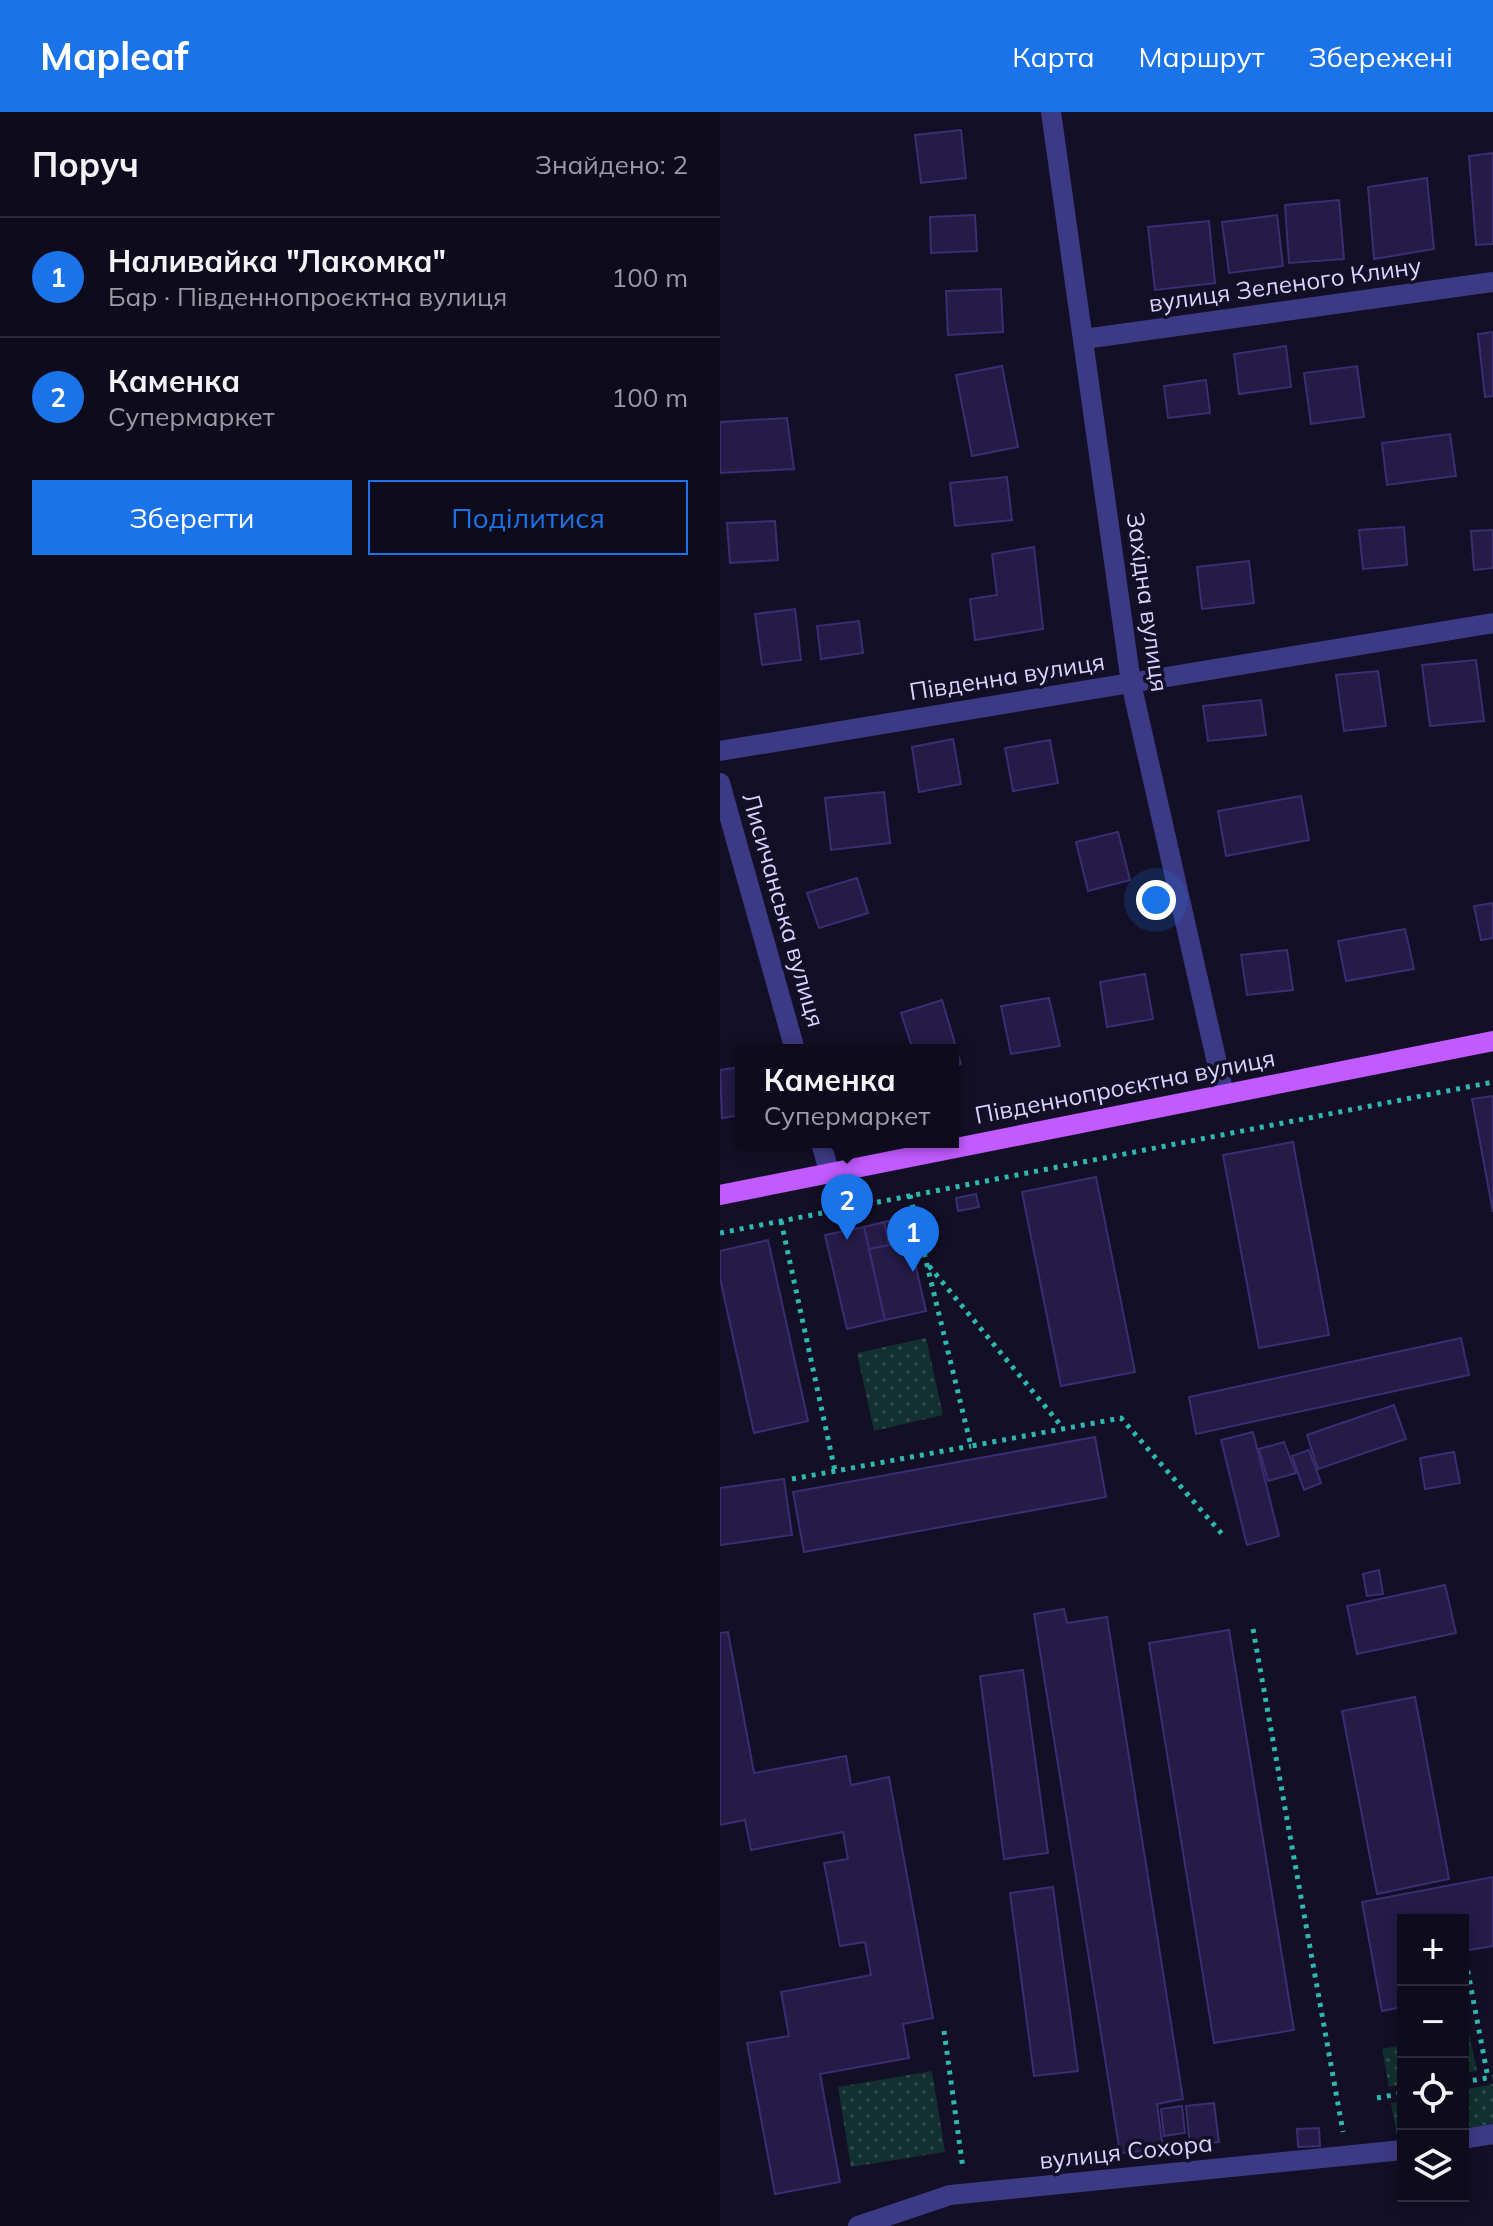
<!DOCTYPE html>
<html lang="uk">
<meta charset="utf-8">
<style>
body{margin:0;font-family:Mulish,sans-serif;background:#171425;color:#f1f3f6}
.controls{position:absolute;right:24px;bottom:24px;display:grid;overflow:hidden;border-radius:0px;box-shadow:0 4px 12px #0003}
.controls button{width:72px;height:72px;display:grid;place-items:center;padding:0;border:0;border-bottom:2px solid #2e2b3b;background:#0e0b1c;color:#f1f3f6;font:40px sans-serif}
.you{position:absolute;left:436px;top:788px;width:28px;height:28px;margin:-20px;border:6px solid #fff;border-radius:50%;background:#1a73e8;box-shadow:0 0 0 12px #1a73e833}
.badge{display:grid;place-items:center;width:52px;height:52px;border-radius:50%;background:#1a73e8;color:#fff;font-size:26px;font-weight:700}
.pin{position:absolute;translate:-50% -66px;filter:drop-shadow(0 2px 4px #0008)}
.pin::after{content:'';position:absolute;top:42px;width:28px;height:24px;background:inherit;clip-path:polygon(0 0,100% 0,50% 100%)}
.popup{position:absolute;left:15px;top:932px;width:224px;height:104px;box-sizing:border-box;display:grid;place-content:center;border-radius:0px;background:#0e0b1c;filter:drop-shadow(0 2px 6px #0005);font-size:26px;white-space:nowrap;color:#9b9ba3}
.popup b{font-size:30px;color:#f1f3f6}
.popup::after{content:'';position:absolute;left:50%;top:100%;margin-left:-16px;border:16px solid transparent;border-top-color:#0e0b1c}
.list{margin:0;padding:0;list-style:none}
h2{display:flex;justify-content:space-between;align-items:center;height:104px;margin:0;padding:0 32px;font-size:34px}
h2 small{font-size:26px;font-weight:400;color:#9b9ba3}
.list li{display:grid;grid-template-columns:52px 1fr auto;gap:24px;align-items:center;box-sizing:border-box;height:120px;padding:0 32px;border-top:2px solid #2e2b3b}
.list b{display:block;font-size:30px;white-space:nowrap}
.list p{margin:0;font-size:26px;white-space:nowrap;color:#9b9ba3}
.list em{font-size:26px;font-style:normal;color:#9b9ba3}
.actions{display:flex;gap:16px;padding:24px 32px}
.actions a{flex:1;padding:18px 0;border:2px solid #1a73e8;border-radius:0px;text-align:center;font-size:28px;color:#1a73e8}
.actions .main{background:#1a73e8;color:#fff}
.icon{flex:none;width:44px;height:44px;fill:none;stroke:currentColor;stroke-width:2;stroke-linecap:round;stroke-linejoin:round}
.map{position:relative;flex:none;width:773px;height:2114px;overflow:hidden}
header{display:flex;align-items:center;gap:48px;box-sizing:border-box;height:112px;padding:0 40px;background:#1a73e8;color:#fff}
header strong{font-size:38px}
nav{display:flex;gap:44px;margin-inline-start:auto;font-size:28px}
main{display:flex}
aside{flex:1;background:#0e0b1c}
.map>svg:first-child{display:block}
.green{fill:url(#green-dots)}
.building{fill:#241b47;stroke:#3b2d73;stroke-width:2}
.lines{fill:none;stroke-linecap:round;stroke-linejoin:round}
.path{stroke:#2fb8b0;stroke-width:5;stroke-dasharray:4 6;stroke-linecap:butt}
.minor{stroke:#3d3a85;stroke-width:20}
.major{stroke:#c25bff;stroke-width:20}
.labels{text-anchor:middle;stroke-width:7;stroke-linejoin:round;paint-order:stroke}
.street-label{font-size:24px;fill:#d9d4ff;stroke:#130f26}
</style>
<header>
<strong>Mapleaf</strong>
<nav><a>Карта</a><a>Маршрут</a><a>Збережені</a></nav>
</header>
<main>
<aside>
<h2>Поруч<small>Знайдено: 2</small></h2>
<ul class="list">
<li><span class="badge">1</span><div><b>Наливайка &quot;Лакомка&quot;</b><p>Бар · Південнопроєктна вулиця</p></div><em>100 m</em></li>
<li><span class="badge">2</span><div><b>Каменка</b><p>Супермаркет</p></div><em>100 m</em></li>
</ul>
<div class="actions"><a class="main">Зберегти</a><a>Поділитися</a></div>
</aside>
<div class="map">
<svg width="773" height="2114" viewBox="0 0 773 2114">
<defs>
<pattern id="green-dots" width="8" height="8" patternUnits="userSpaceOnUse" patternTransform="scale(2)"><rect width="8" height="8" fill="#12302f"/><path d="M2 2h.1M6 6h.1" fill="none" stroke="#344d4e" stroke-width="1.8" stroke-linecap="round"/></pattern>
</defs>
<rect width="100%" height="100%" fill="#130f26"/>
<g class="green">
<path d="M206,1226L223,1303L154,1319L137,1241Z"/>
<path d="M749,1920L757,1959L743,1961V1921Z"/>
<path d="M683,1933V1972L669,1975L662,1937Z"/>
<path d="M212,1959L225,2040L131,2055L118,1975Z"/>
<path d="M773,1972V2012L743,2017V1978Z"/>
<path d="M683,1989V2028L678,2029L671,1991Z"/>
</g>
<g class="building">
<path d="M241,18L246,66L201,71L195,23Z"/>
<path d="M773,41V132L756,133L749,44Z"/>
<path d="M707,66L714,137L654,147L648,75Z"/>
<path d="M619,88L624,147L569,151L565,93Z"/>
<path d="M255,103L257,139L211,141L210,105Z"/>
<path d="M557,103L563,154L509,161L502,110Z"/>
<path d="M489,109L495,171L435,178L428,115Z"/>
<path d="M281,177L283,220L228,223L226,179Z"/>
<path d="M773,220V284L765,285L758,222Z"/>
<path d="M566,234L571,275L519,282L514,242Z"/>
<path d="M282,254L298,335L252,344L236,263Z"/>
<path d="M637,254L644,305L591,312L584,261Z"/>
<path d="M486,268L490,301L448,306L444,274Z"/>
<path d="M67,306L74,357L0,361V310Z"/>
<path d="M730,322L736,364L667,373L662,331Z"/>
<path d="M287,365L292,408L235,414L230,371Z"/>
<path d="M55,409L58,448L10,451L7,411Z"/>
<path d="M684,415L687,453L643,457L639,418Z"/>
<path d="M773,418V456L754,458L751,419Z"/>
<path d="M314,435L323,517L255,528L250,487L277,483L272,442Z"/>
<path d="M529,449L534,491L482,497L477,455Z"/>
<path d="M75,497L81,548L42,553L35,502Z"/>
<path d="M139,509L143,541L101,547L97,514Z"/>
<path d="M756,548L764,609L710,614L702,553Z"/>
<path d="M658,559L666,614L624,619L616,563Z"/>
<path d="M541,588L546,623L488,629L483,594Z"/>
<path d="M233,627L241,672L199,680L192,635Z"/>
<path d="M330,628L338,671L293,679L285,636Z"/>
<path d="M164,680L170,731L111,738L105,686Z"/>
<path d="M581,684L589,728L506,744L498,699Z"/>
<path d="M398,720L410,768L368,779L356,730Z"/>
<path d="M137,766L148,801L99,816L87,781Z"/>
<path d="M773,791V826L761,828L754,794Z"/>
<path d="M685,817L694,857L626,869L618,829Z"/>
<path d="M567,838L573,878L527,883L521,843Z"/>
<path d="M425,862L433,907L387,915L380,870Z"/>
<path d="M329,886L340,934L291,942L281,894Z"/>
<path d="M222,888L241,952L233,955V938H193L181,901Z"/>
<path d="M21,955V1003L2,1006L0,958Z"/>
<path d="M773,984V1100L752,987Z"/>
<path d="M573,1030L609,1223L539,1236L503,1043Z"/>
<path d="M376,1065L415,1260L341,1274L302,1080Z"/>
<path d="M256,1082L259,1095L238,1099L236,1086Z"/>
<path d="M185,1105L190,1129L169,1133L164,1110Z"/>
<path d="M164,1110L169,1133L149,1137L144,1115Z"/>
<path d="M144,1115L165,1208L127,1217L105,1123Z"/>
<path d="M48,1128L88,1309L34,1321L0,1166V1139Z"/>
<path d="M190,1129L206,1199L165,1208L149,1137Z"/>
<path d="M741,1226L749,1263L476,1322L469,1285Z"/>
<path d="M674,1293L686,1327L598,1357L587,1323Z"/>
<path d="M533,1320L559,1424L527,1433L501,1328Z"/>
<path d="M375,1325L386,1385L84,1440L73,1380Z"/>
<path d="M564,1330L576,1361L548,1369L539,1337Z"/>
<path d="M589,1338L601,1371L584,1378L572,1344Z"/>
<path d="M734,1340L740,1371L705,1377L700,1346Z"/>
<path d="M64,1367L72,1423L0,1433V1376Z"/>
<path d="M659,1458L663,1482L647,1484L643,1462Z"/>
<path d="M725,1473L736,1521L637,1542L627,1494Z"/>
<path d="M344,1497L347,1511L387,1505L463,1987L437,1992L443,2037L400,2041L314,1502Z"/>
<path d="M509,1518L574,1918L494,1931L429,1531Z"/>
<path d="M8,1520L34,1661L126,1644L131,1673L169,1665L213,1906L183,1912L189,1946L100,1962L120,2070L55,2082L27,1931L69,1924L61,1880L151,1863L145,1830L120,1834L104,1751L128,1747L123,1720L31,1738L25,1708L0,1713V1521Z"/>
<path d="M303,1558L328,1741L284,1747L260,1564Z"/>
<path d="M695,1585L729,1767L657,1782L622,1599Z"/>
<path d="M773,1765V1834L743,1839V1808H683V1895L662,1899L642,1790Z"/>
<path d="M333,1775L358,1959L314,1964L290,1781Z"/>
<path d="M494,1991L499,2030L470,2034L466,1994Z"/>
<path d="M462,1994L465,2021L444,2024L441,1997Z"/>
<path d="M599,2016L600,2034L578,2035L577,2017Z"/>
</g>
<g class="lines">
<g class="path">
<path d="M190,1083L251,1334L401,1306L502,1422"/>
<path d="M61,1109L115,1359"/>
<path d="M0,1121L773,970"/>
<path d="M209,1154L343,1316"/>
<path d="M72,1367L251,1334"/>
<path d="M533,1517L623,2020"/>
<path d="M744,1839L768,1966"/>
<path d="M224,1919L243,2057"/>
<path d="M743,1970L773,1965"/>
<path d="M657,1986L683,1981"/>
</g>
<g class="minor">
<path d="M331,0L411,571L504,982"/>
<path d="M364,227L773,170"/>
<path d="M0,639L773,511"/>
<path d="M0,671L75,938"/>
<path d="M101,1030L109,1060"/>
<path d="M743,2027L773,2022"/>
<path d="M138,2114L230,2083L683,2038"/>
</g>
<path class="major" d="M0,1083L773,929"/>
</g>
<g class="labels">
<g class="street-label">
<text transform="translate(565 173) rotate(-8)" y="8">вулиця Зеленого Клину</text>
<text transform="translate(427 490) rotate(82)" y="8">Західна вулиця</text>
<text transform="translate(287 565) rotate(-9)" y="8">Південна вулиця</text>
<text transform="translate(63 798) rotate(74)" y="8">Лисичанська вулиця</text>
<text transform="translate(405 975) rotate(-11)" y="8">Південнопроєктна вулиця</text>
<text transform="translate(406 2040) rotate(-6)" y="8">вулиця Сохора</text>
</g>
</g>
</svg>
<div class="controls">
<button>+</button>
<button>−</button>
<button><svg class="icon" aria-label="locate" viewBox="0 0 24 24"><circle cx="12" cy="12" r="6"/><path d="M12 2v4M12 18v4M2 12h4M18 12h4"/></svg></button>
<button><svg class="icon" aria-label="layers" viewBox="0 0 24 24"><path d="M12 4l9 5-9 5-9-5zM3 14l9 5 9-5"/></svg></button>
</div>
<div class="you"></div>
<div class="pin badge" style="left:193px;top:1160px">1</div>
<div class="pin badge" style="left:127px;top:1128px">2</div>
<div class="popup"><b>Каменка</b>Супермаркет</div>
</div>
</main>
